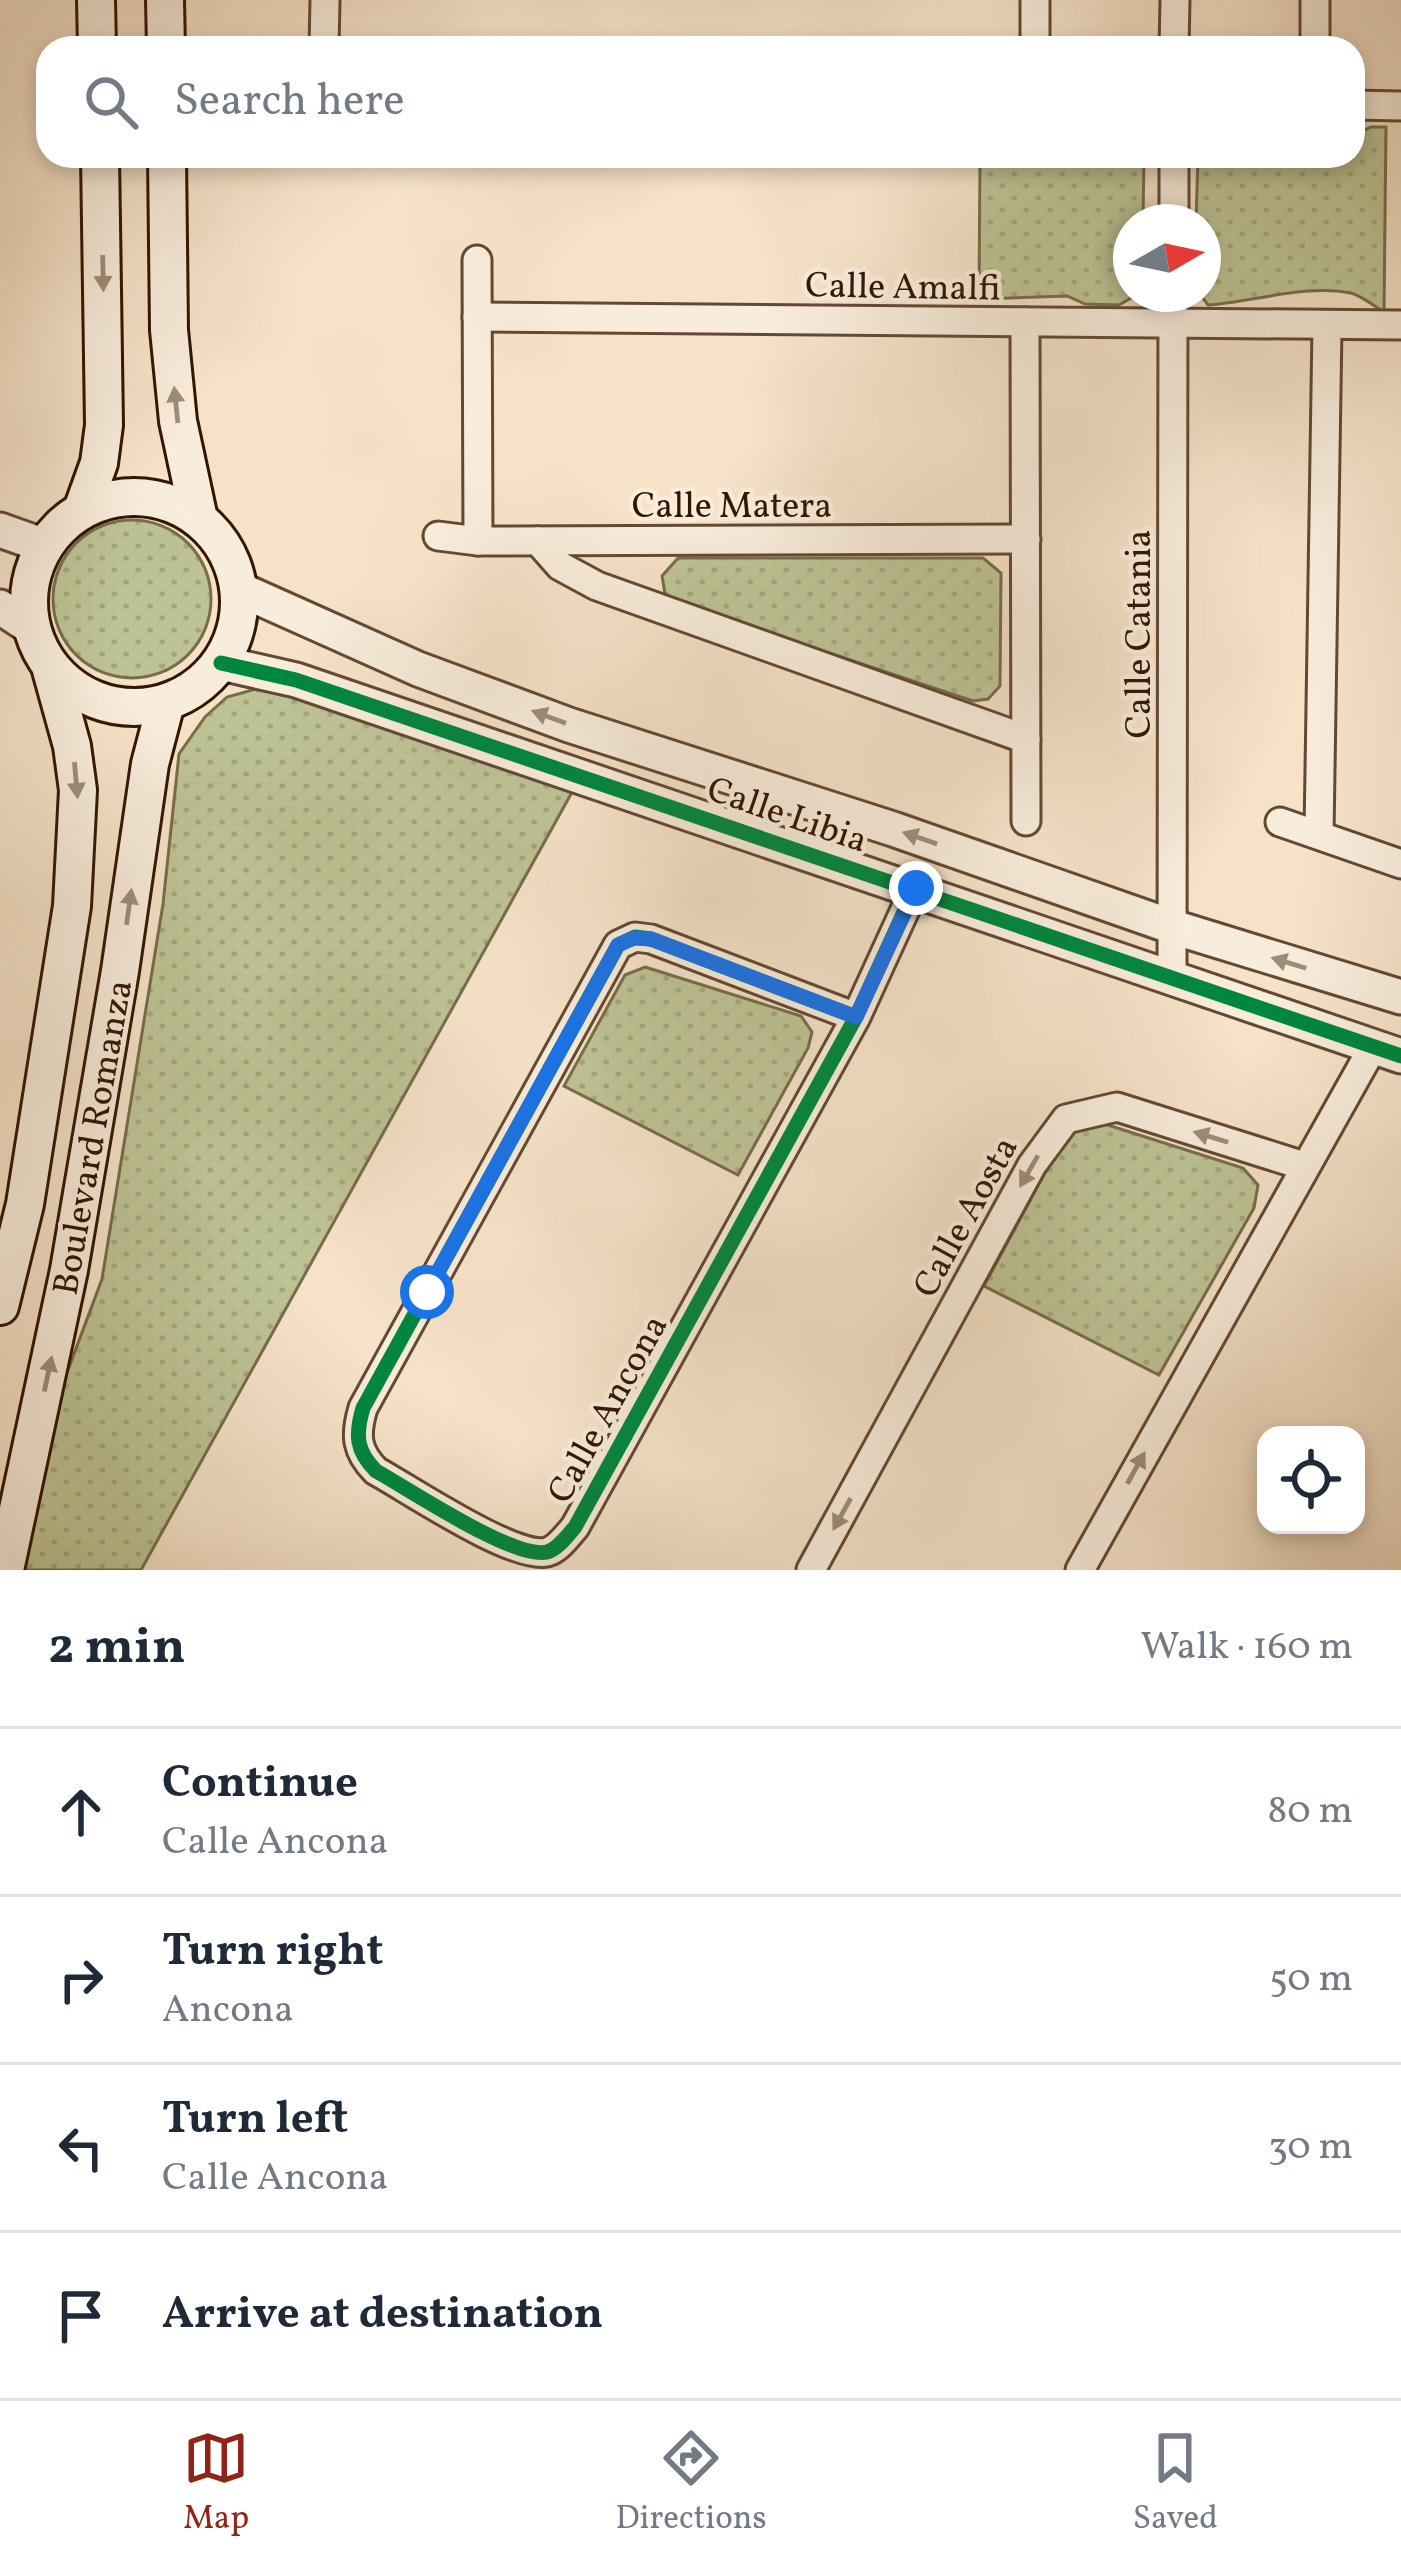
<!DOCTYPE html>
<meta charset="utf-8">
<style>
body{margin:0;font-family:Vollkorn,serif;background:#f6f6f7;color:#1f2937}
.controls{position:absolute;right:36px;bottom:36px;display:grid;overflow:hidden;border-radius:24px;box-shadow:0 6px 18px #0003}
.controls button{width:108px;height:108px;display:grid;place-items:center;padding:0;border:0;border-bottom:3px solid #e0e1e3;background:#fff;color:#1f2937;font:60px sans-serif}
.compass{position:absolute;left:1113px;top:204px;width:108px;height:108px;border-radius:50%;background:#fff;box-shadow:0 6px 18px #0003;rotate:81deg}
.stop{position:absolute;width:36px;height:36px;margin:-27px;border:9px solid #1a73e8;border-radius:50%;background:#fff}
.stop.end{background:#1a73e8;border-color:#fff;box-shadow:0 3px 12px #0008}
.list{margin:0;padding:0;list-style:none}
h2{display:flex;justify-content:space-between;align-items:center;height:156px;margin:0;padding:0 48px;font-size:51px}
h2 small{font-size:39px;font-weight:400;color:#747a83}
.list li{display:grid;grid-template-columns:78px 1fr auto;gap:36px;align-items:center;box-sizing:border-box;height:168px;padding:0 48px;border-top:3px solid #e0e1e3}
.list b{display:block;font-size:45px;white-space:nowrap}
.list p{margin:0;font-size:39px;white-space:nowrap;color:#747a83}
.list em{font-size:39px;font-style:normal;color:#747a83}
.icon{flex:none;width:66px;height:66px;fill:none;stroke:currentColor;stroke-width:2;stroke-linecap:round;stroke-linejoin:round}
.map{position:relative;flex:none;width:1401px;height:1570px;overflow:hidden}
.search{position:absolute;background:#fff;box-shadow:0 6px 18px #0003;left:36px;right:36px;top:36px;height:132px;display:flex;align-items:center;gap:30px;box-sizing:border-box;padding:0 42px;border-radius:36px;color:#747a83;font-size:45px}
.sheet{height:828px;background:#fff}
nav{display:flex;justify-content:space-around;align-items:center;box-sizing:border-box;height:168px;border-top:3px solid #e0e1e3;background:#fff;font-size:33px;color:#747a83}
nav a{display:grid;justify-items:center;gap:6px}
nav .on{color:#8f2418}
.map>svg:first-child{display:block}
.park{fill:url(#park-dots);stroke:#786c4a;stroke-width:3}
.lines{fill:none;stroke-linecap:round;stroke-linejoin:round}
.minor-casing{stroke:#634932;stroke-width:33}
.tertiary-casing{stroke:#634932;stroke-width:39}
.secondary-casing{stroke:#321600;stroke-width:42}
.minor{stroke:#f8ecdb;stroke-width:27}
.tertiary{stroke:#f8ecdb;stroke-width:33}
.secondary{stroke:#f8ecdb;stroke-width:36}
.cycleway-casing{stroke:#f8ecdb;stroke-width:22}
.cycleway{stroke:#00873e;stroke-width:15}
.oneway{fill:#9f8c78}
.route{stroke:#1a73e8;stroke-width:15}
.labels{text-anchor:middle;stroke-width:9;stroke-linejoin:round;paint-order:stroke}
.street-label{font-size:36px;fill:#321600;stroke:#f8ecdb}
</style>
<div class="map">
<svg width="1401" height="1570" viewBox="0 0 1401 1570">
<defs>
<pattern id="park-dots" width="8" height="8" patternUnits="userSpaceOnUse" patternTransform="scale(3)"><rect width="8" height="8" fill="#bdc395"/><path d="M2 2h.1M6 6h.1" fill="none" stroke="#a3a77f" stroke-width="1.8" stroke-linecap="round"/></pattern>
</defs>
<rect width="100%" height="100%" fill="#f5e2c8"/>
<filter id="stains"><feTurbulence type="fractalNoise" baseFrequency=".00167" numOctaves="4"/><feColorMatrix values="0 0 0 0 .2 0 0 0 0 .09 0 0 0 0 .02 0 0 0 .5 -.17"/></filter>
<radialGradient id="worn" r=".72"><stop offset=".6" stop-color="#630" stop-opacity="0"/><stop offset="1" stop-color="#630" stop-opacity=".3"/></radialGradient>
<g class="park">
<path d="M1371,127H1386L1384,312C1374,306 1362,296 1351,293C1305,284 1253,302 1208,305L1200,294H1203V222H1196L1198,156H1353V136Z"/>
<path d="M980,156H1144L1143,222H1131V294H1138L1119,305L1085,304L1067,296L979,299Z"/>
<circle cx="132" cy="599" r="79"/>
<path d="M678,558H983L1001,573L1000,686L988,699L973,701L682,604L665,594L662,576Z"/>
<path d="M256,689L283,690L576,785L141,1570H24L62,1386L102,1279L163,904L179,754L205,717L227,697Z"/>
<path d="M645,967L801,1016L812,1032L808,1048L738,1175L564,1086L625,975Z"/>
<path d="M1089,1119L1243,1168L1258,1185L1254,1208L1159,1375L984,1286L1070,1126Z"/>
</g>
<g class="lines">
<g class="minor-casing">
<g id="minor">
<path d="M1035,0V48"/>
<path d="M324,48L325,0"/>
<path d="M1174,48L1175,0"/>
<path d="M1315,48V0"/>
<path d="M1353,105L1401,106"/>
<path d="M1174,222V156"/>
<path d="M477,260L478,541"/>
<path d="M477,317L1401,325"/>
<path d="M1025,322L1026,821"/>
<path d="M438,536L478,541L1026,539"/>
<path d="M538,541L560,566L597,586L1026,739"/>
<path d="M1280,822L1401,864"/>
<path d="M1319,834L1327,327"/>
<path d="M1172,975L1173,294"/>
<path d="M856,1017L651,939L635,937L618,945L363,1408C355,1435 356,1451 376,1471C409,1489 514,1560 547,1552C558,1549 567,1536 575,1527L856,1017L915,888"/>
<path d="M811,1570L1032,1165L1066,1119L1117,1107L1304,1166"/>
<path d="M1080,1570L1373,1047"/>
</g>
</g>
<g class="tertiary-casing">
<g id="tertiary">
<path d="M0,530L45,546"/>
<path d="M239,589L418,669L569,725L893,829L1173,927L1401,997"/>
<path d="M0,607L32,628"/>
<path d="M221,663L296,680L1401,1056"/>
</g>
</g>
<g class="secondary-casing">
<g id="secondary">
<path d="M96,0L97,48"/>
<path d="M165,0L166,48"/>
<path d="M167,156L169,330L178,421L199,519"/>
<circle cx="134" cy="602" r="105"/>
<path d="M82,510L99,463L104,425L100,156"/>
<path d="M0,1306L25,1204L72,906L78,790L72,746L51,670"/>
<path d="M5,1570L69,1270L120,971L150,764L166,703"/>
</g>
</g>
<use href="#minor" class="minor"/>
<use href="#tertiary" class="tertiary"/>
<use href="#secondary" class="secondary"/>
<g class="cycleway-casing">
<g id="cycleway">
<path d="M221,663L296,680L1401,1056"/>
<path d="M856,1017L651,939L635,937L618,945L363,1408C355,1435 356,1451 376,1471C409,1489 514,1560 547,1552C558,1549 567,1536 575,1527L856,1017L915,888"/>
</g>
</g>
<use href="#cycleway" class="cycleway"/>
</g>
<defs><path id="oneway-solid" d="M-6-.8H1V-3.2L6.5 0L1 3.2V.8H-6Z" transform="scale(3)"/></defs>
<g class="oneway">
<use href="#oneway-solid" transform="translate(103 273) rotate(89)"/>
<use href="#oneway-solid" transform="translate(176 405) rotate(-96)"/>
<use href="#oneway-solid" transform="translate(549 717) rotate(-160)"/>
<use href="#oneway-solid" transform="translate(76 780) rotate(85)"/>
<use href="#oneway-solid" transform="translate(920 838) rotate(-161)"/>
<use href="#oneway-solid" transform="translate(129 907) rotate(-82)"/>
<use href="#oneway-solid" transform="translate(1289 963) rotate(-163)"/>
<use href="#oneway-solid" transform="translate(1211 1137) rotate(-163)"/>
<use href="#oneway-solid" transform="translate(1029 1171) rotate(120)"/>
<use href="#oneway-solid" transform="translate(48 1374) rotate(-78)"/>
<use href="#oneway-solid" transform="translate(1136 1468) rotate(-61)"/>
<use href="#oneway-solid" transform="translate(842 1514) rotate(119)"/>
</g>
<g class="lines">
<path class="route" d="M427,1292L618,945L634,938L651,939L856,1017L916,888"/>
</g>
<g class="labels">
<g class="street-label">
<text transform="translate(903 285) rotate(1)" y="13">Calle Amalfi</text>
<text x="732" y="517">Calle Matera</text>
<text transform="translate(1137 634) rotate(-90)" y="13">Calle Catania</text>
<text transform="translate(788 813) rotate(19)" y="13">Calle Libia</text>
<text transform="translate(91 1137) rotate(-80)" y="13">Boulevard Romanza</text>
<text transform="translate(964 1216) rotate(-61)" y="13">Calle Aosta</text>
<text transform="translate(606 1408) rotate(-61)" y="13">Calle Ancona</text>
</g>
</g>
<rect width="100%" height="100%" filter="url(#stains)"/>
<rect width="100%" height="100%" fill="url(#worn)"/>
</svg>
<div class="controls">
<button><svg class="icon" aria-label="locate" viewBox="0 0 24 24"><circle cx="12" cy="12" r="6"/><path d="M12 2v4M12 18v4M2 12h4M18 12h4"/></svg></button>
</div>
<svg class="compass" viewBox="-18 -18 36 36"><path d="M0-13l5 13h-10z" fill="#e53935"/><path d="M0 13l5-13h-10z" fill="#747a83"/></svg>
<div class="stop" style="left:427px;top:1292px"></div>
<div class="stop end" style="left:916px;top:888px"></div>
<div class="search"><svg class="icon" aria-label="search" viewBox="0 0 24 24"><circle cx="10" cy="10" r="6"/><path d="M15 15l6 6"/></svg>Search here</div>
</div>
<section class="sheet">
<h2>2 min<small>Walk · 160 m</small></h2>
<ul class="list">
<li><svg class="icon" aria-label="ahead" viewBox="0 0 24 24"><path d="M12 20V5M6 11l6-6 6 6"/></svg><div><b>Continue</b><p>Calle Ancona</p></div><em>80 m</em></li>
<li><svg class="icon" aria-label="right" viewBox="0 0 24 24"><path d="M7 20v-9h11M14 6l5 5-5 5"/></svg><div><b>Turn right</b><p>Ancona</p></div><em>50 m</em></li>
<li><svg class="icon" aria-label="left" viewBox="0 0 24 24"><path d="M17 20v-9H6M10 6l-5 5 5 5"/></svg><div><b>Turn left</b><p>Calle Ancona</p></div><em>30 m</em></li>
<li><svg class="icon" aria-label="arrive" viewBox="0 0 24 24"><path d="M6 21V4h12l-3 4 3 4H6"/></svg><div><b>Arrive at destination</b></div></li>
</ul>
</section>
<nav>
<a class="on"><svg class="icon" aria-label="map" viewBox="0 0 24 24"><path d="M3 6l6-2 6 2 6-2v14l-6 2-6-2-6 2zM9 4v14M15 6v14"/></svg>Map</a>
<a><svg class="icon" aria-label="directions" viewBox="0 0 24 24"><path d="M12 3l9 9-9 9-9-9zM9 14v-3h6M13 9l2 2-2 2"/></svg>Directions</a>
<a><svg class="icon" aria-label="saved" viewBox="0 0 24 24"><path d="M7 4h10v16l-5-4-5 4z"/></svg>Saved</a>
</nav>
